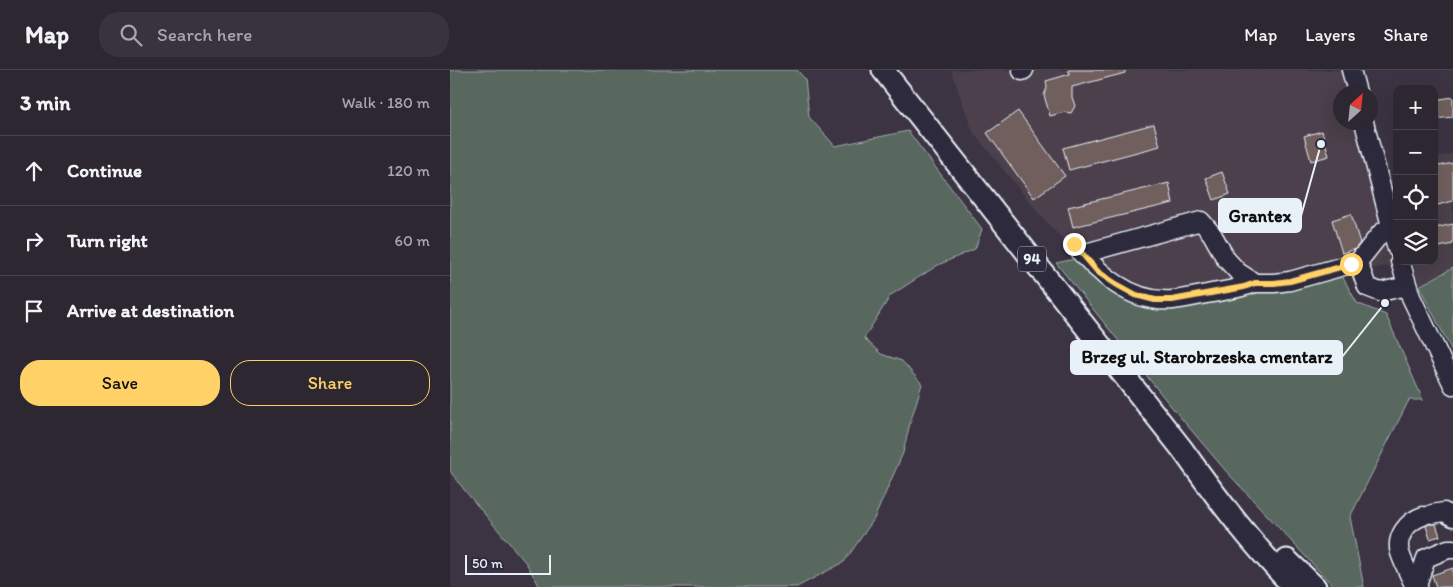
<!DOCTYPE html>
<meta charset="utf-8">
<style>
body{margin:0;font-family:Itim,sans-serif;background:#39333e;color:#f1f3f6}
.controls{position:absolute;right:15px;top:15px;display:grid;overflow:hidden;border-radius:10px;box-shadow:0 5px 20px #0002}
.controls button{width:45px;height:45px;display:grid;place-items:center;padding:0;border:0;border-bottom:1px solid #48444d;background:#2d2732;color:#f1f3f6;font:25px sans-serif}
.compass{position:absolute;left:883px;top:15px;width:45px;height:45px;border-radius:50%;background:#2d2732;box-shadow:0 5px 20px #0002;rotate:27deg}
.scale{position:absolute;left:15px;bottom:12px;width:86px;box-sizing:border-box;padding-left:5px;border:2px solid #e8f1f8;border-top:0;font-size:14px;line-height:18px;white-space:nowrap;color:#e8f1f8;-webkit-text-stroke:4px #2f2a3d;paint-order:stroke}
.stop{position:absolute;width:15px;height:15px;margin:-11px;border:4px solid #ffd166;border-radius:50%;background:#fff}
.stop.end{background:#ffd166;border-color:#fff;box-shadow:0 1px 5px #0008}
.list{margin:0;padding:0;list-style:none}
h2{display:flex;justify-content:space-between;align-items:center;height:65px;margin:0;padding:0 20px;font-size:21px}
h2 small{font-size:16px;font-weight:400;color:#a7a5ac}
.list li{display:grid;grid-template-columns:32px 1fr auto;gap:15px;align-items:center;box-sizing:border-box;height:70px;padding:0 20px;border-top:1px solid #48444d}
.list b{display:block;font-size:19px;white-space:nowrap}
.list em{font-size:16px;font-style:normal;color:#a7a5ac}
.actions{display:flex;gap:10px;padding:15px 20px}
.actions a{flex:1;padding:11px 0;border:1px solid #ffd166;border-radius:20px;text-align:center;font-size:18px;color:#ffd166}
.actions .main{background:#ffd166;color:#111}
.icon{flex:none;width:28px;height:28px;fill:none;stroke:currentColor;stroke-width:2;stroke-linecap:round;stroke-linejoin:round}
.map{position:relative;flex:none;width:1003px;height:517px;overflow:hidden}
header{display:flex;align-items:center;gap:30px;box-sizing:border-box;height:70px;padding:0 25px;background:#2d2732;border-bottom:1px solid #48444d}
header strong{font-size:24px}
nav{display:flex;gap:28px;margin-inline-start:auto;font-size:18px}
.search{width:350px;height:45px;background:#39333e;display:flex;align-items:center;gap:12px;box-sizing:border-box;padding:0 18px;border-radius:20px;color:#a7a5ac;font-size:19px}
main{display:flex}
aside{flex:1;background:#2d2732}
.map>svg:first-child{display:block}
.built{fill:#4c414b}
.green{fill:#59685f;stroke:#a0acac}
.building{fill:#705e5d;stroke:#e8f1f8}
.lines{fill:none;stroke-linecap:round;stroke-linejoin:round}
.minor-casing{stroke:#e8f1f8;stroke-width:21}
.major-casing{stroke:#e8f1f8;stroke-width:25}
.minor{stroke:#2f2a3d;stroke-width:18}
.major{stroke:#2f2a3d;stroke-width:21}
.route{stroke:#ffd166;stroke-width:6}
.labels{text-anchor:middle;stroke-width:4;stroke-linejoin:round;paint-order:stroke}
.shield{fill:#2f2a3d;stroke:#b0b5c0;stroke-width:1}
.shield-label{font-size:15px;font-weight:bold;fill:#e8f1f8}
.leader{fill:none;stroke:#e8f1f8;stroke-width:2}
.callout-dot{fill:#e8f1f8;stroke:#2f2a3d;stroke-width:2}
.callout{fill:#e8f1f8;stroke:#e8f1f8;stroke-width:2}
.callout-label{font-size:18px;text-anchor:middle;font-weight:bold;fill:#111}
</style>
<header>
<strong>Map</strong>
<div class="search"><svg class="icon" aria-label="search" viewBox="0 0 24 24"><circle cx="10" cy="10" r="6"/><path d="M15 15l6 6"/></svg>Search here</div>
<nav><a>Map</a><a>Layers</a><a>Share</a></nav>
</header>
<main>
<aside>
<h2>3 min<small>Walk · 180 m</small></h2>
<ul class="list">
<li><svg class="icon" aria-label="ahead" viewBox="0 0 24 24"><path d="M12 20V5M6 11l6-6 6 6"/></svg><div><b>Continue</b></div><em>120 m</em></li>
<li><svg class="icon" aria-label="right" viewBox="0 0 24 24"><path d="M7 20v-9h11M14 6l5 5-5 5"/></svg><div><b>Turn right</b></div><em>60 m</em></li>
<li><svg class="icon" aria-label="arrive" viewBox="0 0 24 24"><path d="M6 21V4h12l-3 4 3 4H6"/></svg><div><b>Arrive at destination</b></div></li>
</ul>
<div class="actions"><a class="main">Save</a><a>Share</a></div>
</aside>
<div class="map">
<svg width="1003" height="517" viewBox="0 0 1003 517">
<rect width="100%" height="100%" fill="#3c3443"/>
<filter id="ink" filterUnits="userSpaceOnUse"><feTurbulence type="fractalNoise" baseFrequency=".02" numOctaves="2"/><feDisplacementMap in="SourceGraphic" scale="10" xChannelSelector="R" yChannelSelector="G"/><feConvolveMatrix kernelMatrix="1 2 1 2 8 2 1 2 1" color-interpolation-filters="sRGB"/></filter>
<g filter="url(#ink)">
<g class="built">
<path d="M501,0H892L898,22H891V52L906,53L943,195L790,221L720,236L630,188L591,146L523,62Z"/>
<path d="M1003,84V198L969,216L963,191H984V87Z"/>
</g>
<g class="green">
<path d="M0,0H347L355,9L359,47L385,76L458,61L532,159L525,179L488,195L441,225L414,268L431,284L452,291L472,314L460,353L453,383L424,449L394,492L347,517H90L76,493L16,422L0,401Z"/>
<path d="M630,188L678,226L891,204L907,233L936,245L973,330H959L900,447L914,517H884L775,400L720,335L606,193Z"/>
<path d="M1003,198V283L969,216Z"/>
</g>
<g class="building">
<path d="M618,0H675V3L622,17V27L625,36L621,43L615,42L600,46L594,25L597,18L596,11L620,4Z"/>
<path d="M1003,27V47L984,49V30Z"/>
<path d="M568,41L615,106L584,128L537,63Z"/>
<path d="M704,54L710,76L619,100L613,78Z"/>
<path d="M872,61L879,86L861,91L854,66Z"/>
<path d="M1003,93V131L984,136V97Z"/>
<path d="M772,102L780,124L764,130L756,108Z"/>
<path d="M719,113L723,133L623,157L618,137Z"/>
<path d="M901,144L910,173L905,179L892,183L882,150Z"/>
<path d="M1003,154V174L984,178V165L986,164L985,158Z"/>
<path d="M979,454H986L990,466L980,469L976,456Z"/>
<path d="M1003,498V517H986L982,505Z"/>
</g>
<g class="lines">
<g class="minor-casing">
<g id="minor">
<path d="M901,0L907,22"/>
<path d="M572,1L574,0"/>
<path d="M914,52L947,179"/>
<path d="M941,156L931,163L908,192L917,217L930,222L957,216"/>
<path d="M624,174C648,203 681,234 723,230C734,229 746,226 757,224C773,221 790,219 805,213"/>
<path d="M632,184L751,151L762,164L776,189L788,202L805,213H824L840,211L908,192"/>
<path d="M950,191L961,227L1003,315"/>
<path d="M982,444L994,442L1003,447"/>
<path d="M965,517C960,506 954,495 950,483C945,466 958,451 973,446"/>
<path d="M968,517V512L976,488L998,479H1003"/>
</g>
</g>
<g class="major-casing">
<g id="major">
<path d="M433,0L732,379C766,427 802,475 844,517"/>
<path d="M837,490L865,517"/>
</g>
</g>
<use href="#minor" class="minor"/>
<use href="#major" class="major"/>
</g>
</g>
<g class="lines" filter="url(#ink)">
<path class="route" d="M624,174L648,202L666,214L686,225L705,230H722L794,217L805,213H824L840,211L901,194"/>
</g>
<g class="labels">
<rect class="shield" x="568" y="176.5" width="28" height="25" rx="4"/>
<g class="shield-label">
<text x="582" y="194">94</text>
</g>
</g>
<path class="leader" d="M871 74L851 146M935 233L892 287"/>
<g class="callout-dot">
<circle cx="871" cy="74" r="5"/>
<circle cx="935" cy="233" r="5"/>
</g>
<g class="callout">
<rect x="769" y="129" width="82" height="33" rx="5"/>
<rect x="621" y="271" width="271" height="33" rx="5"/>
</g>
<g class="callout-label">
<text x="810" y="152">Grantex</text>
<text x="757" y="293">Brzeg ul. Starobrzeska cmentarz</text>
</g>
</svg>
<div class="controls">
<button>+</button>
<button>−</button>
<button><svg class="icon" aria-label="locate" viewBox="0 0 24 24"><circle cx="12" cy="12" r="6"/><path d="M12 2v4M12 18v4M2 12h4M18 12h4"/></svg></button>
<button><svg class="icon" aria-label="layers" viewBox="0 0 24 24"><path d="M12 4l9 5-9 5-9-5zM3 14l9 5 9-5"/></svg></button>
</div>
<svg class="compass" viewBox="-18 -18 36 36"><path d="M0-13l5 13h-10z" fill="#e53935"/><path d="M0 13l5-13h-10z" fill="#a7a5ac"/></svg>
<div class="scale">50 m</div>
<div class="stop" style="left:901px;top:194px"></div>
<div class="stop end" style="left:624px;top:174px"></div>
</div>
</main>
